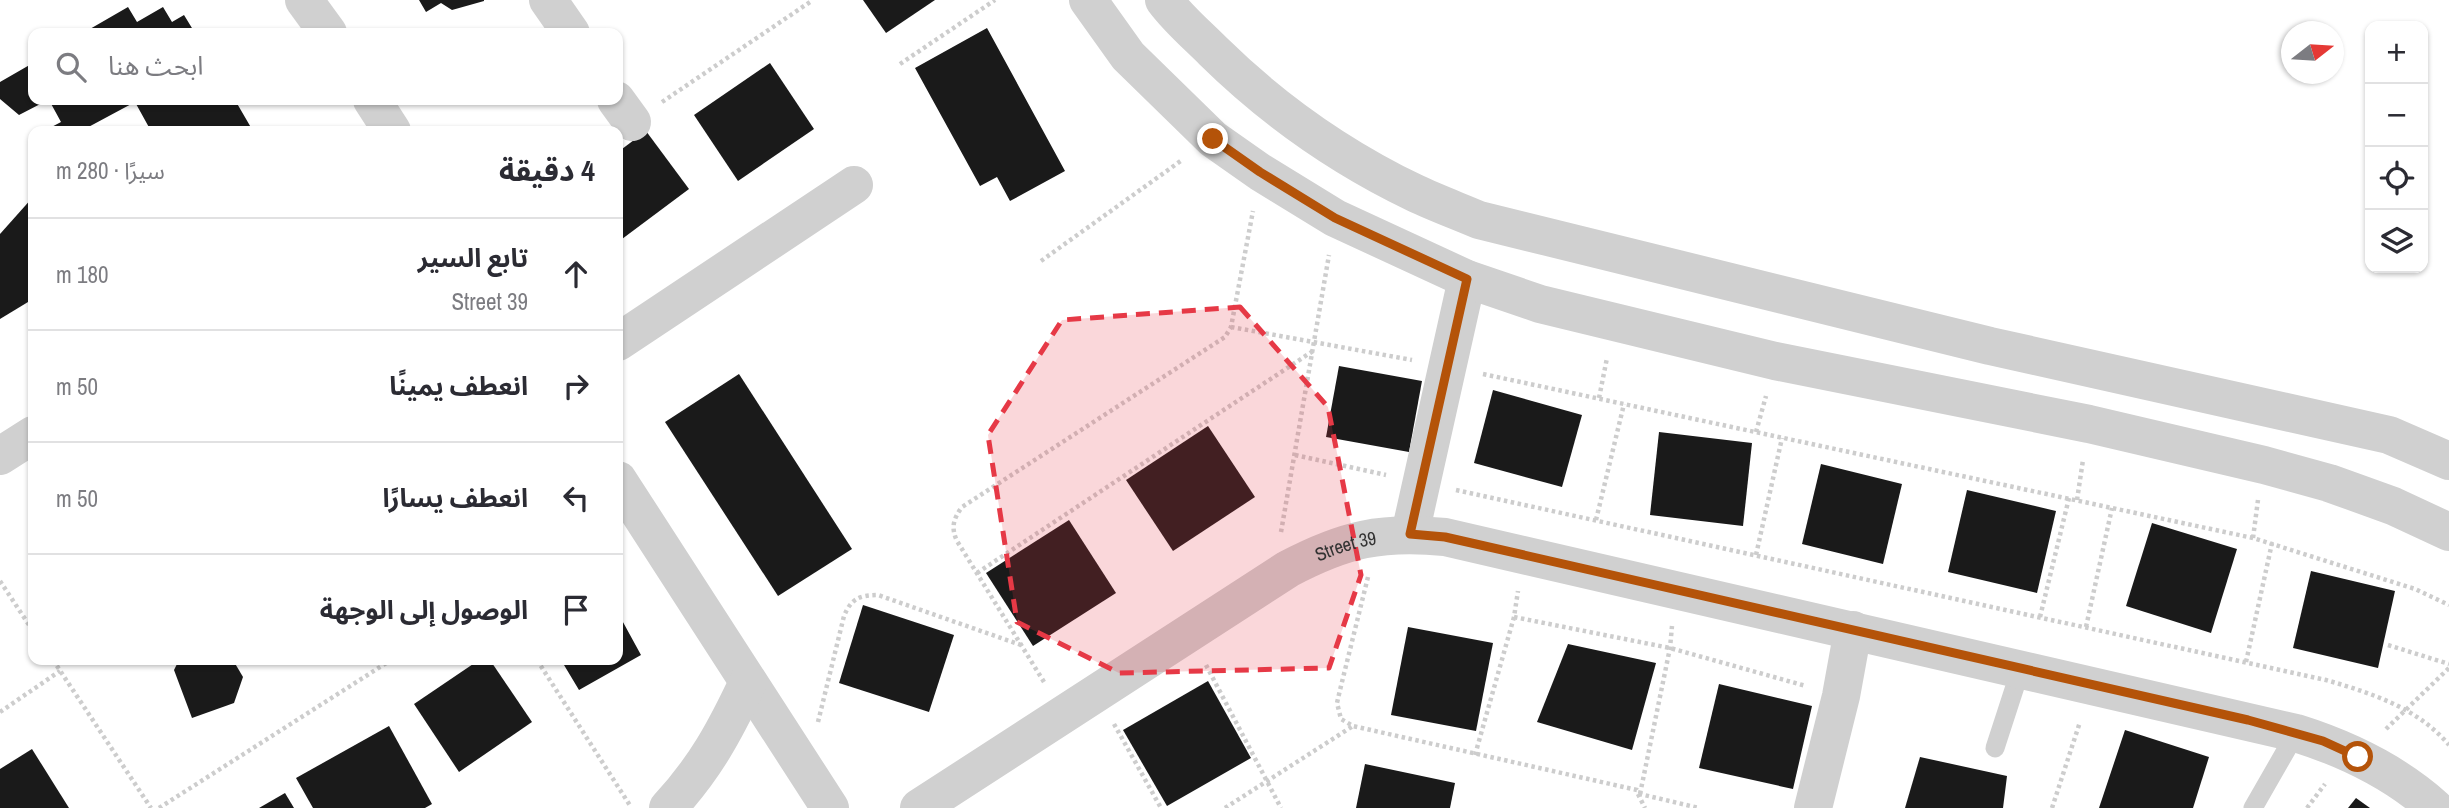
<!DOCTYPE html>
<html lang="ar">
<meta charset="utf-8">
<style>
body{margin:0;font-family:"Archivo Narrow","Noto Sans Arabic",sans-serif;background:#f2f2f3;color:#2b2b33;direction:rtl}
.controls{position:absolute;right:21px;top:21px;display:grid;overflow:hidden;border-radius:14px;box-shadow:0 2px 5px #0004}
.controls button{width:63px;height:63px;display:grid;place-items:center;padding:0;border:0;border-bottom:2px solid #e1e1e2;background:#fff;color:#2b2b33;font:35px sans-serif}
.compass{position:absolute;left:2281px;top:21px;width:63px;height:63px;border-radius:50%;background:#fff;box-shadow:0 2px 5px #0004;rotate:73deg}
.stop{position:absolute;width:21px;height:21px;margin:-16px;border:5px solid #b45309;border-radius:50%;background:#fff}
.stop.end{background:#b45309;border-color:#fff;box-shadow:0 2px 7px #0008}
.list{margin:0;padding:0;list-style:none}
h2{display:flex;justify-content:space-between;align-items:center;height:91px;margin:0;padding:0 28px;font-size:30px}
h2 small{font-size:23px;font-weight:400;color:#7c7c81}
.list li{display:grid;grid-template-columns:46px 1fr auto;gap:21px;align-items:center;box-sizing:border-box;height:112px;padding:0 28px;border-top:2px solid #e1e1e2}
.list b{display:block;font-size:26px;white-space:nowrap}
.list p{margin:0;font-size:23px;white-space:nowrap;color:#7c7c81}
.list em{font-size:23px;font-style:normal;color:#7c7c81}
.icon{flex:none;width:38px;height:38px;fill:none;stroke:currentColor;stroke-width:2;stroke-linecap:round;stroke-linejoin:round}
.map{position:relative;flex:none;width:2449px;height:808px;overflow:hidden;direction:ltr}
.search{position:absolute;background:#fff;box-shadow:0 2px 5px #0004;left:28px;top:28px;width:595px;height:77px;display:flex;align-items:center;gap:18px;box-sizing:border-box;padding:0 24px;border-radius:14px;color:#7c7c81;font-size:26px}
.panel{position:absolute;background:#fff;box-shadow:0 2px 5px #0004;left:28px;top:126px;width:595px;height:539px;border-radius:14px;direction:rtl}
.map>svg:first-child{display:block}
.building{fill:#1a1a1a}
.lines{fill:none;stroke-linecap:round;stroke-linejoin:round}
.path{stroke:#cdcdcd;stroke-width:4.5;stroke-dasharray:3.5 3.5;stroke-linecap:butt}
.service{stroke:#d0d0d0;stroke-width:19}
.minor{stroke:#d0d0d0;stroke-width:38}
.tertiary{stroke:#d0d0d0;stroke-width:38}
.route{stroke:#b45309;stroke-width:9}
.marked{fill:#e63946;fill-opacity:0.2;stroke:#e63946;stroke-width:5;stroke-dasharray:14 9;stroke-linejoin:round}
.labels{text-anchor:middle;stroke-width:7;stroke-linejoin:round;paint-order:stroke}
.street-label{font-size:19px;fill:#333;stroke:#fff}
</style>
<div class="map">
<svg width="2449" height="808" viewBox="0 0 2449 808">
<rect width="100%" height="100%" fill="#fff"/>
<g class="building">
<path d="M419,0H484V1L452,10L441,3L426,12Z"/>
<path d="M863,0H935L886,33Z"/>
<path d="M128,7L137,22L163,7L172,22L184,15L195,33H83Z"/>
<path d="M987,28L1065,171L1010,201L997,177L980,186L915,68Z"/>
<path d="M33,63V100H48L19,115L0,99V82Z"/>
<path d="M770,63L814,129L738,181L694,115Z"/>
<path d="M49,100H235L253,131H151L135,102L81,131H44L61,122Z"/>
<path d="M646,131L689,189L618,242V152Z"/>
<path d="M33,197V299L0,319V234Z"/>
<path d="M1339,366L1422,381L1409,452L1326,437Z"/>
<path d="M739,374L852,549L778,596L665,422Z"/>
<path d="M1493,390L1582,415L1562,487L1474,463Z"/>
<path d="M1208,426L1255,497L1173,551L1126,480Z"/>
<path d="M1659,432L1752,443L1743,526L1650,515Z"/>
<path d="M1821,464L1902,484L1883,564L1802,544Z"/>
<path d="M1967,490L2056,511L2037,593L1948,572Z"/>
<path d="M1069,520L1116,593L1033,646L986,573Z"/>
<path d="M2152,523L2237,549L2211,633L2126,606Z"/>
<path d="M2311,571L2395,591L2378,668L2293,648Z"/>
<path d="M863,605L954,635L929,712L839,683Z"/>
<path d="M618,613L641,655L579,690L561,660H618Z"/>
<path d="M1408,627L1493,643L1476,731L1391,715Z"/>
<path d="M1568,644L1656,663L1632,750L1537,722Z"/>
<path d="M179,660H233L243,677L234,703L192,718L174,670Z"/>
<path d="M479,660H490L532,722L459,772L414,704Z"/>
<path d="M1208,681L1251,758L1167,806L1123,730Z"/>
<path d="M1719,684L1812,706L1793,789L1699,768Z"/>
<path d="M389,726L432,804L425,808H313L296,778Z"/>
<path d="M2125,730L2209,757L2193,808H2099Z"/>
<path d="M32,749L69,808H0V769Z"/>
<path d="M1920,757L2007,776L2003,808H1905Z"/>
<path d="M1365,764L1455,783L1450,808H1356Z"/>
<path d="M285,793L294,808H259Z"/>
<path d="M2356,798L2370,808H2348Z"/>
</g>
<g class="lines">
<g class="path">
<path d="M900,64L995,0"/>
<path d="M662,102L810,2"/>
<path d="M1041,261L1182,160"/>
<path d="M1231,327L1412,360"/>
<path d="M1483,374L2253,538L2415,589L2449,605"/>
<path d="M1599,398L1607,358"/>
<path d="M1756,432L1766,396"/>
<path d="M1295,455L1386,475"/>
<path d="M1456,490L2326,680C2371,693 2418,708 2449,745"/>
<path d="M2077,500L2083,460"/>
<path d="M1596,520L1624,404"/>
<path d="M1281,532L1329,255"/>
<path d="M2253,538L2258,500"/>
<path d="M1756,555L1782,438"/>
<path d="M977,573L1313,351"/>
<path d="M1368,577L1340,690L1337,703L1341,719L1353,726L1637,790L1640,794L1699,808"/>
<path d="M0,581L33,631"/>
<path d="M1514,617L1670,648L1806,686"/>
<path d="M2040,617L2069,498"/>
<path d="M2086,627L2112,508"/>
<path d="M2388,645L2449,664"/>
<path d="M53,660L151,808"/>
<path d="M537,660L631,807"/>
<path d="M2246,662L2272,543"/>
<path d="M1206,665L1281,808"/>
<path d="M1044,682L957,541C951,528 953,519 962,507L1225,337L1231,327L1253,211"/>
<path d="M0,712L60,671"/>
<path d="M818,722L844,616C851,599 859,595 878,595L1021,645"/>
<path d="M1114,724L1161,808"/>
<path d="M2386,729L2449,668"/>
<path d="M1475,755L1514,617L1518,591"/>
<path d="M1638,794L1645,808"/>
<path d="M1640,794L1670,648L1672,626"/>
<path d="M159,808L391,660"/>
<path d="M1225,808L1353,726"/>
<path d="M2052,808L2080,722"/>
<path d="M2307,808L2325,784"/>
</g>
<g class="service">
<path d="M1995,748L2021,668"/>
<path d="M2253,808L2296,733"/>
</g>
<g class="minor">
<path d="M304,0L328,33"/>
<path d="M548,0L571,33"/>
<path d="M372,100L392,131"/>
<path d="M616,100L632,122"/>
<path d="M618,342L854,185"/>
<path d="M0,456L33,435"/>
<path d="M618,480L830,808"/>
<path d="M1410,534L1467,279"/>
<path d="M668,808C705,768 725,731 748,682"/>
<path id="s1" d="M919,808L1288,569C1345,539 1381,531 1445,537L2296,733C2347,749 2395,772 2435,808"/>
<path d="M1813,808L1841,696L1853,630"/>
</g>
<g class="tertiary">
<path d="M1088,0L1128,56L1213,139L1260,172L1335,218L1467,279L1540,304L1775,361L2089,424L2264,465L2329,483L2393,506L2449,532"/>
<path d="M1164,0C1178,19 1196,34 1213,51C1271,108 1340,157 1415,193C1436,203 1458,211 1479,220L1990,346L2389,435L2449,461"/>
</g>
</g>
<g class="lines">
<path class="route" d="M1213,139L1260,172L1335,218L1467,279L1410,534L1445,537L2248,720L2323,741L2358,757"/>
</g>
<path class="marked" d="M1240,307L1328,407L1361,575L1329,668L1119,673L1017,622L988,435L1062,320Z"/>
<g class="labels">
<g class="street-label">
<text dy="7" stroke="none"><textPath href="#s1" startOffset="502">Street 39</textPath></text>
</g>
</g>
</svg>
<div class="controls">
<button>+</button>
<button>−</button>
<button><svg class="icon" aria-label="locate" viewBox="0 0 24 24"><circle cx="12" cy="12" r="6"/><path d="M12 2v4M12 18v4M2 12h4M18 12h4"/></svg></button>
<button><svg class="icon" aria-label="layers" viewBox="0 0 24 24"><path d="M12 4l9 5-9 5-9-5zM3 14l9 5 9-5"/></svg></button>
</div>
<svg class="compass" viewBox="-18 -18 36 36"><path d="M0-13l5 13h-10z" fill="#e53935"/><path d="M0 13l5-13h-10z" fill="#7c7c81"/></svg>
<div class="stop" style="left:2358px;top:757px"></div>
<div class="stop end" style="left:1213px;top:139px"></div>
<div class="search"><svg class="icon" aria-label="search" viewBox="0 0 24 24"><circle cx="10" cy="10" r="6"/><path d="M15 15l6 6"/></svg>ابحث هنا</div>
<section class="panel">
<h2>4 دقيقة<small>سيرًا · 280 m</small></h2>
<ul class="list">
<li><svg class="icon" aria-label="ahead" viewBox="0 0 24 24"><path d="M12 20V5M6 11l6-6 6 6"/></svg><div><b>تابع السير</b><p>Street 39</p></div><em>180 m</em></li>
<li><svg class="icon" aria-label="right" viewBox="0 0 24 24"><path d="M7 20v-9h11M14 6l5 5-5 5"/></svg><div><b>انعطف يمينًا</b></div><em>50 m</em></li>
<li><svg class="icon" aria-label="left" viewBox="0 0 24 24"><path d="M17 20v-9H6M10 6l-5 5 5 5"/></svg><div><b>انعطف يسارًا</b></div><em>50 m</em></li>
<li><svg class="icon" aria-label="arrive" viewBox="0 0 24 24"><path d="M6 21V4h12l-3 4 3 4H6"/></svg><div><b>الوصول إلى الوجهة</b></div></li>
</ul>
</section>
</div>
